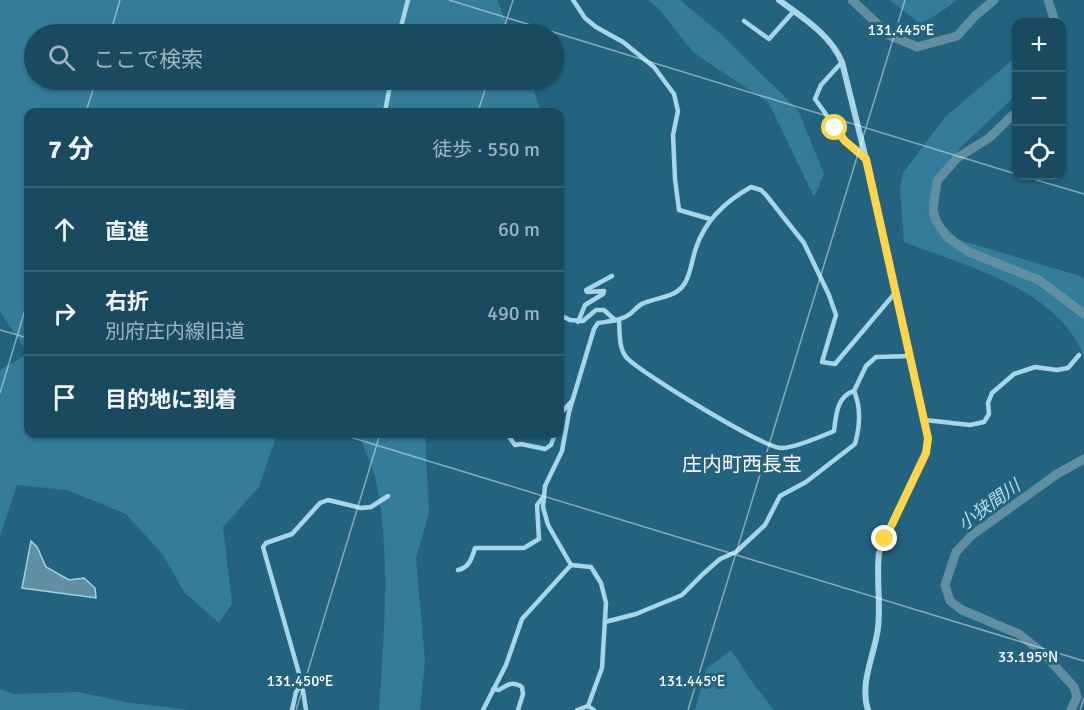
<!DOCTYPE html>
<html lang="ja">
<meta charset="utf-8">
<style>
body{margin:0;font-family:Signika,"Noto Sans JP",sans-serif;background:#235165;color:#f1f3f6}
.controls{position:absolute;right:18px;top:18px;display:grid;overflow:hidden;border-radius:12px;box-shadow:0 2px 4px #0004}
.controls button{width:54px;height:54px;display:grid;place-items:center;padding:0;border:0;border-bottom:2px solid #386274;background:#1a4a5f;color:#f1f3f6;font:30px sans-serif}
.stop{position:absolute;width:18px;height:18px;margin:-14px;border:4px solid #ffd54a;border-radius:50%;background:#fff}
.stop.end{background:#ffd54a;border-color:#fff;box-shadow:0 2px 6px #0008}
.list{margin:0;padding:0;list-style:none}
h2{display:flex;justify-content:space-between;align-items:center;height:78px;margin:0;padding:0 24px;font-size:26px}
h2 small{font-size:20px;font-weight:400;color:#9fb3bd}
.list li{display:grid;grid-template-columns:39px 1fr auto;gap:18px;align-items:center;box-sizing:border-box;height:84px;padding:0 24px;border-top:2px solid #386274}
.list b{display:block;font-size:22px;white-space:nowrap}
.list p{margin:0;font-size:20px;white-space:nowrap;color:#9fb3bd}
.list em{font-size:20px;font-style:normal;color:#9fb3bd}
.icon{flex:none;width:33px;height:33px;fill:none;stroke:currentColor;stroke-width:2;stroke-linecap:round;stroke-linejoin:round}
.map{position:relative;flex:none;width:1084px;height:710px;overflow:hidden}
.search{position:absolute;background:#1a4a5f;box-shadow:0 2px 4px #0004;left:24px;top:24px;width:540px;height:66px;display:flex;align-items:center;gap:15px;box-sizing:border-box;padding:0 21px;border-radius:33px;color:#9fb3bd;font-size:22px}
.panel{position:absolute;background:#1a4a5f;box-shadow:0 2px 4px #0004;left:24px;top:108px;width:540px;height:330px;border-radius:12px}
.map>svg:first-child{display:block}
.green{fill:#337d9b}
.water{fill:#618fa1;stroke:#9cd3e8;stroke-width:1.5}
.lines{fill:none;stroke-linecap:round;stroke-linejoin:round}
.river{stroke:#618fa1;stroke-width:9}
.minor{stroke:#a8d5e7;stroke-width:4.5}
.tertiary{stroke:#a8d5e7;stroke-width:6}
.route{stroke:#ffd54a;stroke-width:8}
.ticks{fill:none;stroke:#fff;stroke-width:1.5;stroke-opacity:0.45}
.labels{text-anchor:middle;stroke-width:6;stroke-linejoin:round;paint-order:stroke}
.water-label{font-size:18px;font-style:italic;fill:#b4deee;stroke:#23637f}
.quarter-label{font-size:20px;fill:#fff;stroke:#23637f}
.ticks-label{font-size:15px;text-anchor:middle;fill:#fff;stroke:#23637f;stroke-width:6;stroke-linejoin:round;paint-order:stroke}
</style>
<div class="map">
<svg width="1084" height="710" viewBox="0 0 1084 710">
<rect width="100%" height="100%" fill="#23637f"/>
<g class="green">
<path d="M0,0H497L511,34H34V80H530L541,112H28V434H277L259,487L223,527L232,604L219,623L184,592L163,555L126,514L67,490L17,485L0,536V370L28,354L0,311Z"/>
<path d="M648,0H680L722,35L798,110L824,174L814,197L769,103L694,53L657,7Z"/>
<path d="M890,0H957L941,12L920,24Z"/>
<path d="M1016,57V95L960,148L927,210L959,240L1080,276L1084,279V358C1061,289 965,266 904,242L900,189L903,173L945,117Z"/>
<path d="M359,434H425L429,513L416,558L425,661L420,710H379C384,636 391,554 376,481C373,465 364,449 359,434Z"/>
<path d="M731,650L755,686L774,710H695L706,669Z"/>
<path d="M0,689L14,694L78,692L125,702L188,710H0Z"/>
</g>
<path class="water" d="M31,541L37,547L46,567L69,580L84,578L95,588L96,598L22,588Z"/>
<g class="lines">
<g class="river">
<path d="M852,0L889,35L917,47L957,36L975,16L994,0"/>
<path d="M1048,0L1055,22"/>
<path d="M1016,112L989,138L957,158L937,181L933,210L936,221L947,237L969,252L1039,280L1084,314"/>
<path d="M1071,710L1077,697L1074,687L1044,654L1019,634L962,610L950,601L945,585L956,552L972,535L1057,474L1084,459"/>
</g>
<g class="minor">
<path d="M573,0L585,18L596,27L623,42L654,67L674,94L678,111L673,135L675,179L679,210L710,219"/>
<path d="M744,21L769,39L794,11"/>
<path d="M399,34L408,0"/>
<path d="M842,62L821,85L815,99L845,141L866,159"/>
<path d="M385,112L391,80"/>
<path d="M560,315L570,320L583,321L596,310H604L615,320"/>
<path d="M619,320C620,332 618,350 628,359C643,374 765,449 782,448C797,447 820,437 834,431C836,415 837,396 854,391L866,366L876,357L911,356"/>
<path d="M578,322L585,305L603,294L604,291L587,292L586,290L612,276"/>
<path d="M560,414L571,402"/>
<path d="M925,420L970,425L984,422L989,414L988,403L992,393L1014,374L1035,367L1057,370L1068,368L1079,355"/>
<path d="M507,434L515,445L521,444L545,449L551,445L555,434"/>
<path d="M571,565L548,525L543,507L545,486L562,451L569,412L594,329L598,323C609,321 621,321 630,314C634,311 638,305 644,303C658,297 676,298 685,283C691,273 692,259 696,248C705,220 726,201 751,187L761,190L766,195L804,243L829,295L836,315L822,362L835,364L895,293"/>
<path d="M571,565L591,567L601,583L606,603L602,668L588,706"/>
<path d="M458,570C469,568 472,558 475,548H524L539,539L537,505L543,497"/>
<path d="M605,622L636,614L682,595L703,574L720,559L736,552L765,525L780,496L806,482L855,444C860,426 861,407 854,391"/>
<path d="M493,689L499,690C508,684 513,681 522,687L523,694L518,710"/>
<path d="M292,710L296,692L302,684"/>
<path d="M306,710L302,684L263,547L266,543L292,534L320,503L328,500L361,508L371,507L388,496"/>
<path d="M483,710L506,665L522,619L571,565"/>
<path d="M577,710L588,706L594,710"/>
</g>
<path class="tertiary" d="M779,0C803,18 830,34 842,62L866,159L928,438L926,453L879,553C876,578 881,603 878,628C875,654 859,683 868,710"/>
</g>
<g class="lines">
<path class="route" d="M835,128L845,141L866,159L928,438L926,453L885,539"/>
</g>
<path class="ticks" d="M449,0L1016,174M110,34L120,0M502,34L513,0M86,112L96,80M478,112L488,80M1023,176L1084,194M0,330L28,338M0,393L28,300M340,434L1084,661M296,710L380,434M688,710L905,0M1080,710L1084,698"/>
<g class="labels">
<g class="water-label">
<text transform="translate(989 505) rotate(-36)" y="6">小狭間川</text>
</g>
<g class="quarter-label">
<text x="742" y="471">庄内町西長宝</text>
</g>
</g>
<g class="ticks-label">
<text x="901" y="35">131.445°E</text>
<text x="1028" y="662">33.195°N</text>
<text x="300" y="686">131.450°E</text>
<text x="692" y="686">131.445°E</text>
</g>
</svg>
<div class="controls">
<button>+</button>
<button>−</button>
<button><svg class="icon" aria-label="locate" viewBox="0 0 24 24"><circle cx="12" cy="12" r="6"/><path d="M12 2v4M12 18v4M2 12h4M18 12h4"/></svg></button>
</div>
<div class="stop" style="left:835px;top:128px"></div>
<div class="stop end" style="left:885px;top:539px"></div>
<div class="search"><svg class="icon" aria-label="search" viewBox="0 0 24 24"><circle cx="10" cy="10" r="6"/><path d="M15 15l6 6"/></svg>ここで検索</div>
<section class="panel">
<h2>7 分<small>徒歩 · 550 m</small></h2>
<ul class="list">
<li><svg class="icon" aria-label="ahead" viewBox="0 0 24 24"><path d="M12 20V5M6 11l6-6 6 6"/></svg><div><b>直進</b></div><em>60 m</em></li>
<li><svg class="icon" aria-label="right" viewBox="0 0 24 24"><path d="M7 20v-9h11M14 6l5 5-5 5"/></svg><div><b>右折</b><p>別府庄内線旧道</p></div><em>490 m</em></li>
<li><svg class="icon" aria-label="arrive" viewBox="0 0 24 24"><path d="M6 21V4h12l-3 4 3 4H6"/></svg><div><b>目的地に到着</b></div></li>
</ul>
</section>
</div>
